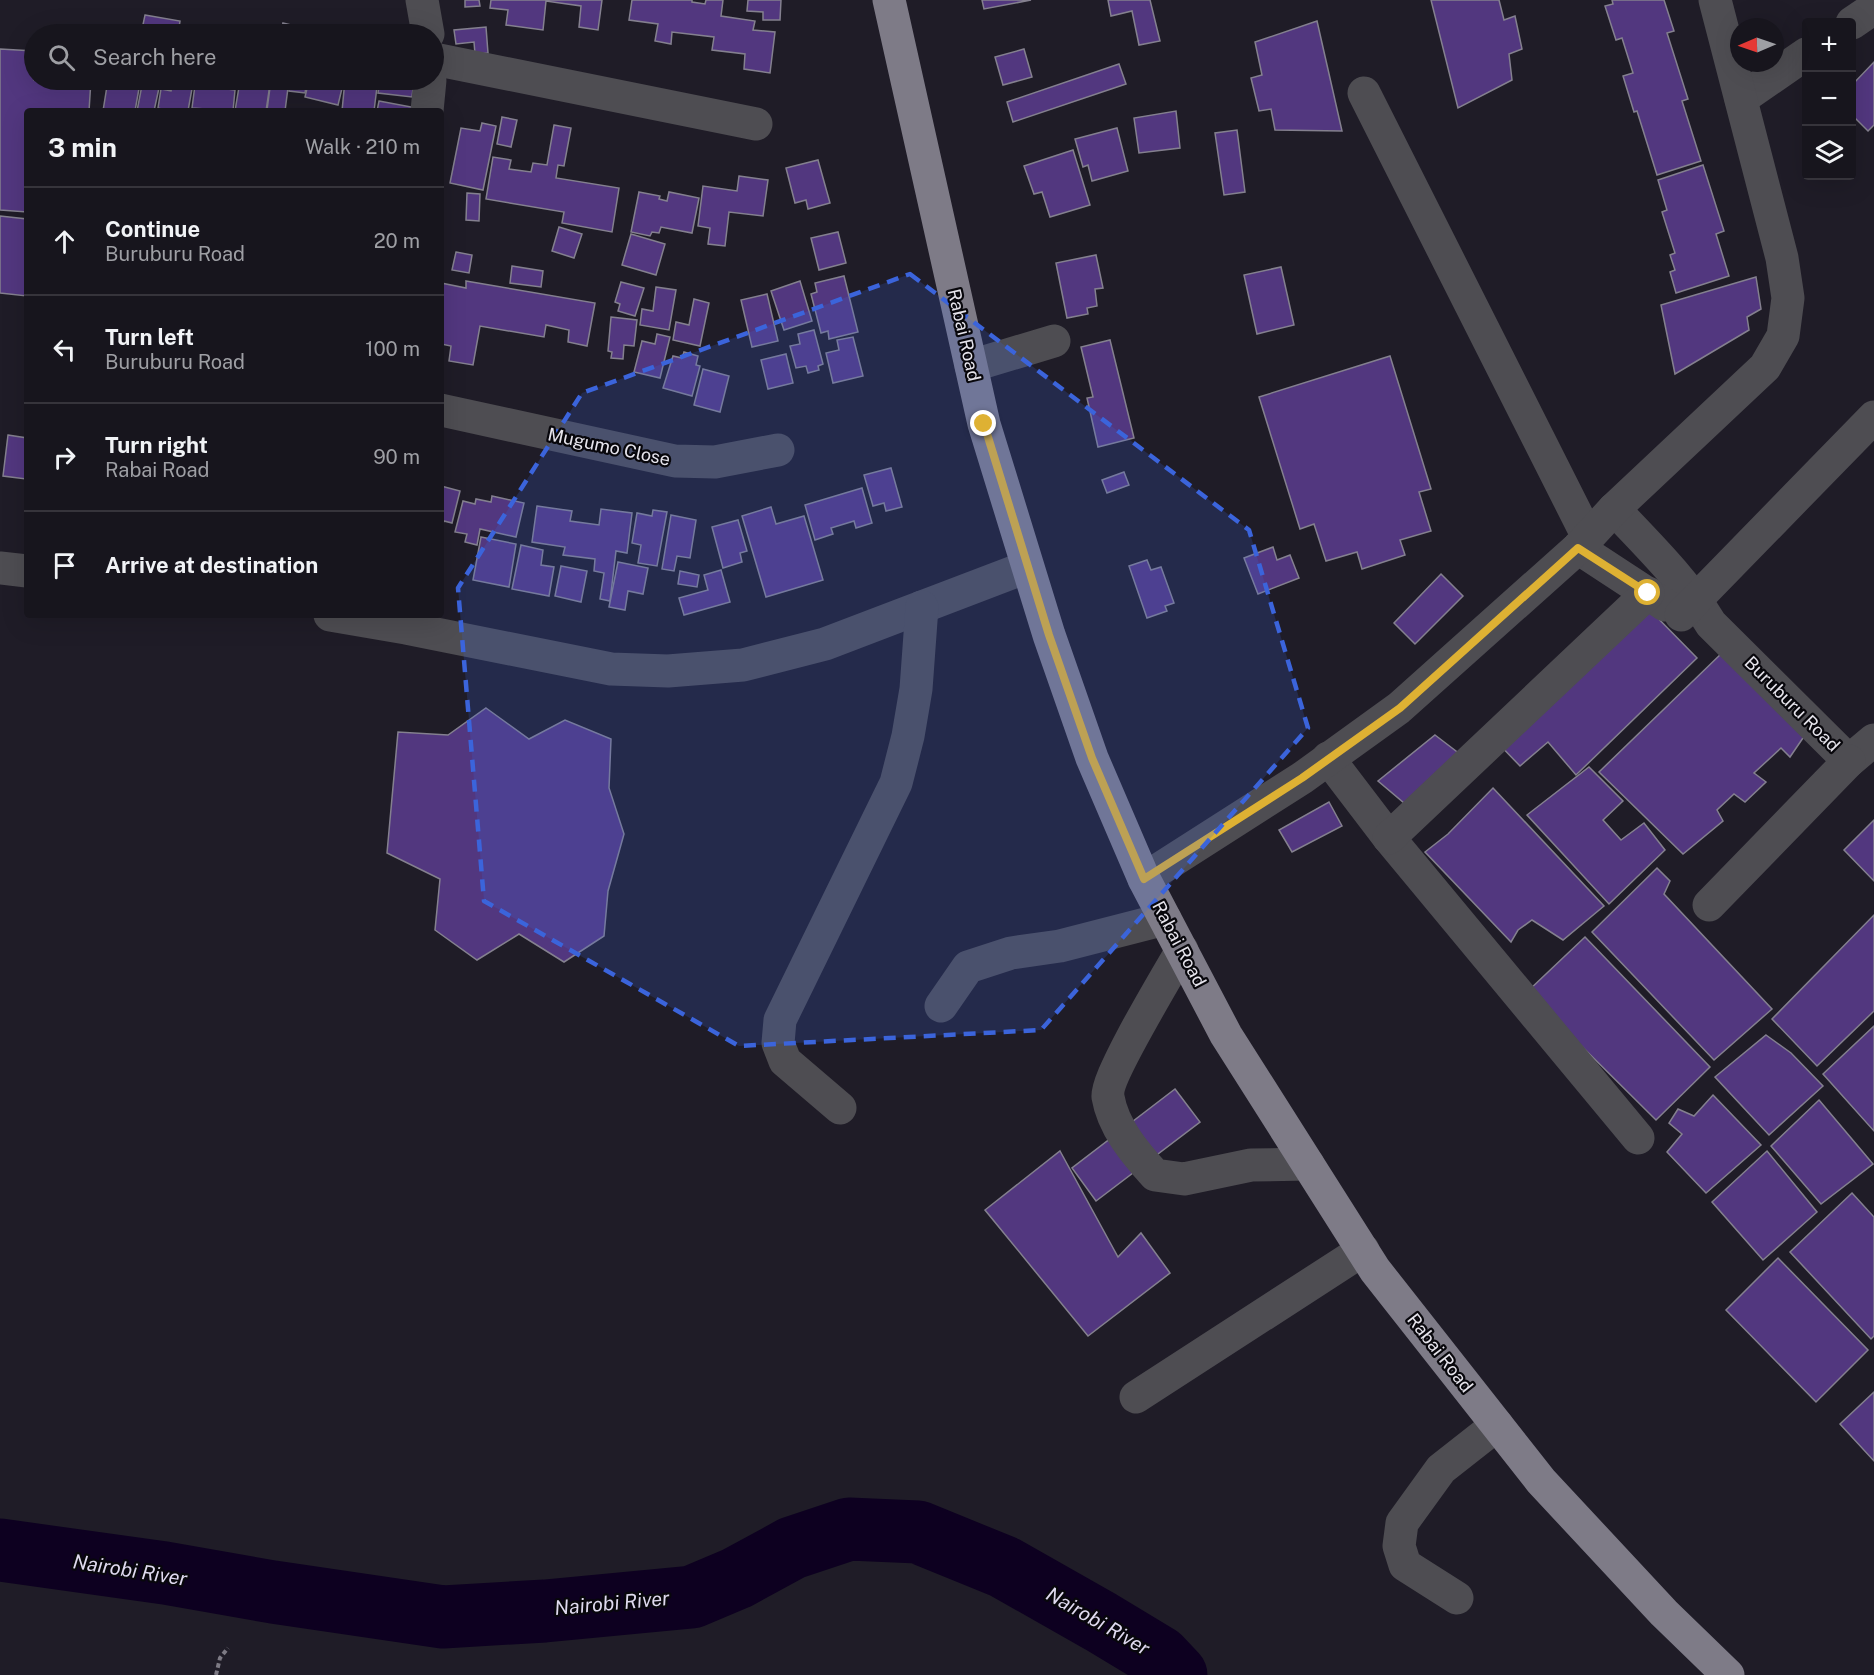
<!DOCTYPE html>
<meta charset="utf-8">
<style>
body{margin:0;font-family:"Public Sans",sans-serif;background:#201e26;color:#f1f3f6}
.controls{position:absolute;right:18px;top:18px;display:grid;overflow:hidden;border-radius:6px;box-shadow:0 6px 24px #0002}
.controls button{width:54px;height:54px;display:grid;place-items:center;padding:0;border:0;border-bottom:2px solid #36343b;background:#17151d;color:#f1f3f6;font:30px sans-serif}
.compass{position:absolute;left:1730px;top:18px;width:54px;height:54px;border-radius:50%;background:#17151d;box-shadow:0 6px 24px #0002;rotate:268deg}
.stop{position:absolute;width:18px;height:18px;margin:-14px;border:4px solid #deb133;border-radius:50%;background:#fff}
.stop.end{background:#deb133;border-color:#fff;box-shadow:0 2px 6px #0008}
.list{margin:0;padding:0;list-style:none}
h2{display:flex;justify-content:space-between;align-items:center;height:78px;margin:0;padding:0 24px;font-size:26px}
h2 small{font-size:20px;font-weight:400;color:#9e9fa4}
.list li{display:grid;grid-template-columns:39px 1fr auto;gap:18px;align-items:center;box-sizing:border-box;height:108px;padding:0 24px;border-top:2px solid #36343b}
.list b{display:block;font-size:22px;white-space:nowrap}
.list p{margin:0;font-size:20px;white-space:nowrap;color:#9e9fa4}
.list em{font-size:20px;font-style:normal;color:#9e9fa4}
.icon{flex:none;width:33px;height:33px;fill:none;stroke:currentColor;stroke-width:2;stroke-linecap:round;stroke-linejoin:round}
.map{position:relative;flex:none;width:1874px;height:1675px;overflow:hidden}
.search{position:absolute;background:#17151d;box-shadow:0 6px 24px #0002;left:24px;top:24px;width:420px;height:66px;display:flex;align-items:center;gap:15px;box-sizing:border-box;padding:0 21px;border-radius:33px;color:#9e9fa4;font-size:22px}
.panel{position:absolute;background:#17151d;box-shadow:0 6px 24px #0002;left:24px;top:108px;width:420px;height:510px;border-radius:6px}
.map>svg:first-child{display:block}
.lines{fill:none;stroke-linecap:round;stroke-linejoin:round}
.river{stroke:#0d0020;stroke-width:63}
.building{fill:#52377f;stroke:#84808f;stroke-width:1.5}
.path{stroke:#7d7a84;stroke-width:4;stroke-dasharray:4.5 3;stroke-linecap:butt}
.minor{stroke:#4e4d52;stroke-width:33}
.major{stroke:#7e7b87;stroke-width:33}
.route{stroke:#deb133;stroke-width:8}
.marked{fill:#3b64db;fill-opacity:0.2;stroke:#3b64db;stroke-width:4.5;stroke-dasharray:12 8;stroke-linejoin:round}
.labels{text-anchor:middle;stroke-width:4.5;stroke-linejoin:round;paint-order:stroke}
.street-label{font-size:18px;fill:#e6e4ec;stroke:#08070c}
.water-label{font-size:20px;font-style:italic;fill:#dfdaef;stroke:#08070c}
</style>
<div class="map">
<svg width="1874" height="1675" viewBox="0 0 1874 1675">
<rect width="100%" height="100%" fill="#1f1c27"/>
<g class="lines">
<path class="river" d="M0,1550L165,1573L273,1592L443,1617L545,1611L692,1597L737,1578L792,1548L849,1529L918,1532L1004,1567L1101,1622L1159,1657L1176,1675"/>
</g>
<g class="building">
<path d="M465,0H479L480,6L465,7Z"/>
<path d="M491,0H602L598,30L579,27L581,6L546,1L543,30L506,25L508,10L490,8Z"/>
<path d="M632,0H692V2L705,4L706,0H723L721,16L755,21L753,30L775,32L770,73L744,69L745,54L712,50L714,37L672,32L671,44L655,41L658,24L629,20Z"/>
<path d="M748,0H781L780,20H763V12L747,11Z"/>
<path d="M982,0H1031L984,9Z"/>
<path d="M1108,0H1150L1160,41L1139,45L1132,11L1111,16Z"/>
<path d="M1431,0H1499L1504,20L1515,16L1522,49L1509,54L1512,80L1458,108Z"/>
<path d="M1612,0H1664L1674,31L1667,33L1688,99L1682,101L1701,161L1657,175L1637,111L1634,112L1623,76L1633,73L1622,38L1616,40L1605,6L1613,4Z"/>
<path d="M145,15L180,21L178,34H141Z"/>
<path d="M1317,21L1342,131L1275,130L1271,109L1259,111L1251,78L1262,75L1255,42Z"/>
<path d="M283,23L319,32L318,34H280Z"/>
<path d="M486,27L488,53L475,54L474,42L456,44L454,30Z"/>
<path d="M0,49L34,51V80H91L89,111H27V212L0,210Z"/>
<path d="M1024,49L1032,77L1003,85L995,57Z"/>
<path d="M1874,62V125L1868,131L1852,115V85Z"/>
<path d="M1119,64L1126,84L1013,122L1007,102Z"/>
<path d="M108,80H123L140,83L135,111H103Z"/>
<path d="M174,80L193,83L188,111H168L158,108L161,89L171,91Z"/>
<path d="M224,80H261V82L270,84L266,111H235L239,87L223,85Z"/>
<path d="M271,80H289L285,111L267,110Z"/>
<path d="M290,80H307L305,93L289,91Z"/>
<path d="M309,80H344L338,105L305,97Z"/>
<path d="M345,80H361L360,85L377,87L374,111H342Z"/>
<path d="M380,80H414L412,97L378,93Z"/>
<path d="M142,85L159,88L154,111H137Z"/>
<path d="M195,85L235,90L233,111L192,108Z"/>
<path d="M379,101L422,109L421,111H377Z"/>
<path d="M1176,111L1180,148L1139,153L1134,118Z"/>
<path d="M502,117L517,120L511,147L497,144Z"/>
<path d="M482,123L496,126L483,190L450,183L461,128L480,131Z"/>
<path d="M554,125L571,128L564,166L558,165L556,178L619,188L612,232L562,223L564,212L486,199L493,157L511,160L509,169L531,172L533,163L547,165Z"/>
<path d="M1117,128L1128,171L1092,181L1088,165L1083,167L1075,139Z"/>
<path d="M1237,130L1245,192L1224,195L1215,133Z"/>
<path d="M1073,150L1090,205L1050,217L1042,192L1034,194L1024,166Z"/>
<path d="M818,160L830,203L808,209L806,200L795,203L786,168Z"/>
<path d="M1703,165L1724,231L1716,234L1729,276L1676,293L1670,272L1675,270L1670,255L1675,253L1662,212L1667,210L1658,180Z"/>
<path d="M739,176L768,180L763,216L729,212L725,246L708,244L710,228L698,226L703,186L737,191Z"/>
<path d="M639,192L660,196L659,199L667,201L669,192L699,198L692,233L661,227L659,233L652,232L650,236L631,232Z"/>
<path d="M467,193L480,194L479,221L466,220Z"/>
<path d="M0,216L27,219V296L0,293Z"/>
<path d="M559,227L582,234L574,258L552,251Z"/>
<path d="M838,232L846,263L819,270L811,238Z"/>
<path d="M631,234L665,244L656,275L622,265Z"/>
<path d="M456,252L472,255L469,273L452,270Z"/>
<path d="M1096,255L1103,288L1095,289L1097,306L1087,308L1088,314L1067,318L1056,263Z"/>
<path d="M512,266L543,271L541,287L510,283Z"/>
<path d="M1281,267L1294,325L1257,334L1244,275Z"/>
<path d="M844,276L858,332L829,339L828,331L821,333L811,294L817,292L815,283Z"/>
<path d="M1756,277L1761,309L1747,317L1749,330L1675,374L1661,305Z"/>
<path d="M466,281L595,303L587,346L568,342L569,330L546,325L544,337L480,326L473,365L449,361L451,346L441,344V283L466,288Z"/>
<path d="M800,281L812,321L784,330L771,291Z"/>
<path d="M621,282L644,288L635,316L618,311L620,304L615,302Z"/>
<path d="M656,287L676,290L669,330L640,325L642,309L653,311Z"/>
<path d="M767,294L778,341L752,347L741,300Z"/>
<path d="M694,299L709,303L700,346L673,340L676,322L689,325Z"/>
<path d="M611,317L637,320L634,346L624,345L623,359L611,358L612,352L608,351Z"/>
<path d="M814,330L823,364L818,366L819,370L808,373L806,366L796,368L790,346L800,344L798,334Z"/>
<path d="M657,334L670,337L660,378L634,372L642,341L655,344Z"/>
<path d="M853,337L863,376L833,383L826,353L839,350L837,340Z"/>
<path d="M1110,340L1134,438L1098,447L1087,398L1093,397L1081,347Z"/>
<path d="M684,352L698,356L696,365L700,366L692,396L663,388L673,356L682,358Z"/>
<path d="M786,354L793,383L768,389L761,360Z"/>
<path d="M1390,356L1431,489L1419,492L1431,531L1400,540L1405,555L1362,569L1357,552L1326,561L1314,524L1300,529L1259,397Z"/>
<path d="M703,369L729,376L720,412L694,405Z"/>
<path d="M8,435L27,438L26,479L3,476Z"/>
<path d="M891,468L902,507L886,511L884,503L873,506L864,475Z"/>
<path d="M1124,472L1129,485L1107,493L1102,480Z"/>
<path d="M441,486L460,491L452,523L444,521L442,526Z"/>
<path d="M862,488L872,523L856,528L854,521L831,528L833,534L815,540L805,505Z"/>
<path d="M492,496L524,503L516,537L480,529L477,545L465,542L467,534L455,532L463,501L475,504L476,499L491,502Z"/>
<path d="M537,506L572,511L570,521L599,525L601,509L632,513L627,553L616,551L610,601L600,599L604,573L594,571L595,559L563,555L565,547L532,542Z"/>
<path d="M771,507L776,524L804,516L823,580L766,597L742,516Z"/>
<path d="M653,510L667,512L657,566L638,563L641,545L632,543L637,513L652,516Z"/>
<path d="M671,515L696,520L690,558L677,556L674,571L662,569Z"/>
<path d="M738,520L747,551L740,553L742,562L723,568L712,527Z"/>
<path d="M481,537L516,544L509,587L473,580Z"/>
<path d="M521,545L543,550L541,565L554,567L549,596L512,589Z"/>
<path d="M1273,547L1277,560L1290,555L1299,578L1258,594L1244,558Z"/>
<path d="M1147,560L1151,570L1161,567L1174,603L1165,606L1167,611L1147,618L1129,566Z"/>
<path d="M618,562L648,568L643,594L628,591L625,610L609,607Z"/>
<path d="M561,566L587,571L581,602L555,596Z"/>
<path d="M721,570L730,602L684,615L679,598L708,590L704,575Z"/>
<path d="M680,571L699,575L697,587L678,584Z"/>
<path d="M1441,574L1463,596L1415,644L1394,623Z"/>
<path d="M1644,604L1697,658L1576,775L1548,742L1520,766L1495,740Z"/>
<path d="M1724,651L1805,735L1790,757L1781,748L1754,773L1766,782L1745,802L1734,794L1717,810L1723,821L1683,854L1599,772Z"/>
<path d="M486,708L529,739L565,720L611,739L609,788L624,834L608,891L604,936L564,962L519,934L477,960L435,930L440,879L387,853L398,732L448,735Z"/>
<path d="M1435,735L1469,761L1410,808L1378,781Z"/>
<path d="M1589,767L1623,801L1603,820L1621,840L1644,823L1665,850L1609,904L1527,815Z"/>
<path d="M1493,788L1604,906L1563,940L1532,920L1518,930L1511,942L1425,852L1448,834Z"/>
<path d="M1329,802L1342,826L1292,852L1279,830Z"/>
<path d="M1874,820V881L1844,850Z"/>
<path d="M1657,868L1670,881L1664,894L1772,1009L1714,1060L1592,932Z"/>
<path d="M1874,915V1011L1817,1066L1772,1019Z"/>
<path d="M1585,937L1710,1067L1656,1120L1527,992Z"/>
<path d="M1874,1026V1131L1823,1074Z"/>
<path d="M1766,1035L1791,1053L1823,1086L1769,1135L1715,1077Z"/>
<path d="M1175,1089L1200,1122L1096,1201L1072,1168Z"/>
<path d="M1713,1095L1761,1145L1706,1193L1667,1152L1682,1134L1669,1123L1678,1109L1694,1116Z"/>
<path d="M1819,1100L1873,1164L1821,1204L1771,1146Z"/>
<path d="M1060,1151L1118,1257L1141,1233L1170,1273L1088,1336L985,1210Z"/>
<path d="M1767,1151L1817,1212L1763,1260L1712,1202Z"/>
<path d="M1852,1193L1874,1217V1336L1871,1339L1790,1252Z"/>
<path d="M1778,1258L1868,1350L1816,1402L1726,1310Z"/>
<path d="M1874,1392V1461L1840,1424Z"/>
</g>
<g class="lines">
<path class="path" d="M216,1675L220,1658L228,1648"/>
<g class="minor">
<path d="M422,0L428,34"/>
<path d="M1852,23L1874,8"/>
<path d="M434,59L756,124"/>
<path d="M1364,93L1588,537"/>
<path d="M1741,99L1806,54"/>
<path d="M427,111L430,80"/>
<path d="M971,366L1054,341"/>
<path d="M441,410L675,461L715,462L778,450"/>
<path d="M1614,509C1649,546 1685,581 1711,624L1849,761L1874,740"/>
<path d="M1578,548L1665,605"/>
<path d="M0,568L27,571"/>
<path d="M330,615L406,628L611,669L668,671L743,665L825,644L1027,567"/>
<path d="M1681,615L1874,417"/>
<path d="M1328,758L1389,838L1638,1138"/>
<path d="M1389,838L1648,593"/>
<path d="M1144,879L1302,778L1399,708L1578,548L1614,509L1765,367L1783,336L1788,298L1782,258L1715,0"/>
<path d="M1709,905L1849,761"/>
<path d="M1182,950C1169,973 1105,1078 1108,1097C1113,1127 1135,1153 1155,1175L1184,1179L1251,1165L1308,1164"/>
<path d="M941,1006L968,967L1011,953L1060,946L1165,919"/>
<path d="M840,1108L785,1061L778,1043L780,1020L896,783L908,736L916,689L922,607"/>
<path d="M1136,1397L1363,1250"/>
<path d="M1457,1598L1405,1565L1399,1546L1402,1523L1441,1469L1497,1425"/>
</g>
<path class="major" d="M889,0L984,424L1049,635L1092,758L1144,879L1226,1035L1375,1270L1541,1481L1664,1613L1728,1675"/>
</g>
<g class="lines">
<path class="route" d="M984,424L1049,635L1092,758L1144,879L1302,778L1400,708L1578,548L1648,593"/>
</g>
<path class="marked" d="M910,274L1249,530L1308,728L1041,1030L739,1046L484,901L458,588L582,393Z"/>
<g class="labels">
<g class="street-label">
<text transform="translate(964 335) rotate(77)" y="6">Rabai Road</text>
<text transform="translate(609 447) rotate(12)" y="6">Mugumo Close</text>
<text transform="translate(1792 704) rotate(45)" y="6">Buruburu Road</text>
<text transform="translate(1179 944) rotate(62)" y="6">Rabai Road</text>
<text transform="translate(1440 1353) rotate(52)" y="6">Rabai Road</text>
</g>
<g class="water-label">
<text transform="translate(130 1570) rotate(9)" y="7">Nairobi River</text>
<text transform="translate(612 1603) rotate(-5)" y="7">Nairobi River</text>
<text transform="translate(1098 1621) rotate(30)" y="7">Nairobi River</text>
</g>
</g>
</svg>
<div class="controls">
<button>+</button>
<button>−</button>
<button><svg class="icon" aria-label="layers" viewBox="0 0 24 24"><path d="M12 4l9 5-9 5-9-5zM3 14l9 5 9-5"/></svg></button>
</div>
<svg class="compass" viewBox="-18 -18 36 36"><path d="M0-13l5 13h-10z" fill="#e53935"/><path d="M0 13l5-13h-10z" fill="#9e9fa4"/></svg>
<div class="stop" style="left:1648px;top:593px"></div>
<div class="stop end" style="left:984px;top:424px"></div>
<div class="search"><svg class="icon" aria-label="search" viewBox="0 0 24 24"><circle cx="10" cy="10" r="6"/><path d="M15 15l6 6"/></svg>Search here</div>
<section class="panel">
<h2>3 min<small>Walk · 210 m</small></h2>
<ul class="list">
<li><svg class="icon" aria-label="ahead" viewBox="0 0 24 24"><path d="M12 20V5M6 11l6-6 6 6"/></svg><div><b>Continue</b><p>Buruburu Road</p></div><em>20 m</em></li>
<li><svg class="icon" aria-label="left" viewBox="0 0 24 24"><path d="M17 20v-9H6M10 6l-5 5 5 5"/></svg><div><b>Turn left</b><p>Buruburu Road</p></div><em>100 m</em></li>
<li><svg class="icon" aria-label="right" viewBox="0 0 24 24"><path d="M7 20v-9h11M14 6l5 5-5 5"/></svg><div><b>Turn right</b><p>Rabai Road</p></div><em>90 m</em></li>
<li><svg class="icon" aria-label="arrive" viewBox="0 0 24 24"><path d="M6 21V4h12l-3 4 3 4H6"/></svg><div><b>Arrive at destination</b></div></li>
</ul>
</section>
</div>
